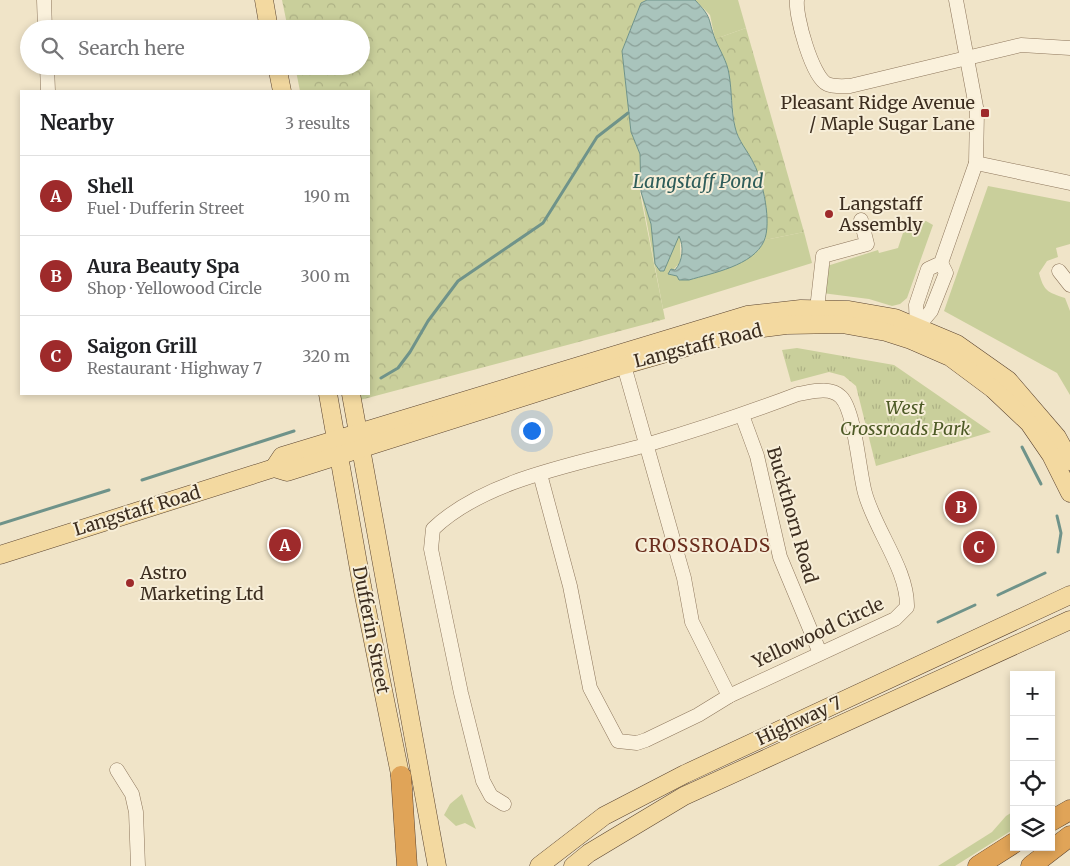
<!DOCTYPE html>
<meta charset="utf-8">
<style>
body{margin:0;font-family:Merriweather,serif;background:#f6f6f6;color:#202124}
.controls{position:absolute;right:15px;bottom:15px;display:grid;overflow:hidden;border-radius:0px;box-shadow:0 2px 8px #0003}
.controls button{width:45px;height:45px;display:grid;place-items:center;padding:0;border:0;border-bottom:1px solid #e0e0e0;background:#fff;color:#202124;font:25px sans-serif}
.you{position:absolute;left:531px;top:430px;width:18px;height:18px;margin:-12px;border:4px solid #fff;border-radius:50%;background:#1a73e8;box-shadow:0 0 0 8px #1a73e833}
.badge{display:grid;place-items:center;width:32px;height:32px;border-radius:50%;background:#9e2a2b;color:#fff;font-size:16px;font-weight:700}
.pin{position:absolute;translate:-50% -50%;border:2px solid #fff;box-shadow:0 1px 5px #0006}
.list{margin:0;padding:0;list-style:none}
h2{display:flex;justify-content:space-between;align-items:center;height:65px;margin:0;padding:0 20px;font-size:21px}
h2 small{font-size:16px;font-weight:400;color:#757577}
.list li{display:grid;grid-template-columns:32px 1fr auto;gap:15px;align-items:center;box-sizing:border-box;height:80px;padding:0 20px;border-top:1px solid #e0e0e0}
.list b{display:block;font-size:19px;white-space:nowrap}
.list p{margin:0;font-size:16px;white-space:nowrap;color:#757577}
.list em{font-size:16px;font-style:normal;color:#757577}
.icon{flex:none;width:28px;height:28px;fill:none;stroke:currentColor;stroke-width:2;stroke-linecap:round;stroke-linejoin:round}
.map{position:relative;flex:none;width:1070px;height:866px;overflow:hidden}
.search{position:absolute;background:#fff;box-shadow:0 2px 8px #0003;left:20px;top:20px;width:350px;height:55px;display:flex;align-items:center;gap:12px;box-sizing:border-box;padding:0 18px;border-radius:28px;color:#757577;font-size:19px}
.panel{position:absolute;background:#fff;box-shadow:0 2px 8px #0003;left:20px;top:90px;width:350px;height:305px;border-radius:0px}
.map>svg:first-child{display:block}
.green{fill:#c9cf9b}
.forest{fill:url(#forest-crowns)}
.park{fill:url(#park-tufts)}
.water{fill:url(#water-waves);stroke:#6f938a}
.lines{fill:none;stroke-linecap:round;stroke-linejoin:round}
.stream{stroke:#6f938a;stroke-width:3}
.minor-casing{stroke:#8d765c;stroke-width:15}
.major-casing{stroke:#5b4430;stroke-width:19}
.highway-casing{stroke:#5b4430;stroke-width:21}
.minor{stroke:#faf1dc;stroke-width:14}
.major{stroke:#f3d9a0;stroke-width:18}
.highway{stroke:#e0a458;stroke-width:20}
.poi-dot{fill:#9e2a2b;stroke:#f7eed8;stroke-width:2}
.labels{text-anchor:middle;stroke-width:4;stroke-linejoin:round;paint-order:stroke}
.poi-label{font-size:18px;fill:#3d2e20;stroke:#f7eed8;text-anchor:start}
.street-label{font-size:18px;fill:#3d2e20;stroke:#f7eed8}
.park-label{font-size:18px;font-style:italic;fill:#4d5a26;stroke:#f7eed8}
.water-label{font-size:19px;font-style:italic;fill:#2f5d5a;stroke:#f7eed8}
.neighbourhood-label{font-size:19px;letter-spacing:1px;fill:#6b2e1e;stroke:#f7eed8}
</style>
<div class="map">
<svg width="1070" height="866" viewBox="0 0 1070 866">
<defs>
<pattern id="forest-crowns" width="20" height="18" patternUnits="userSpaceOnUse" patternTransform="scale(1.25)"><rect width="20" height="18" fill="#c9cf9b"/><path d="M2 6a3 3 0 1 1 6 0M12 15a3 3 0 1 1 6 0" fill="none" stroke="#aeb285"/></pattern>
<pattern id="park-tufts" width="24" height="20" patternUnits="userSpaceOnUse" patternTransform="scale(1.25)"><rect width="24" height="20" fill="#c9cf9b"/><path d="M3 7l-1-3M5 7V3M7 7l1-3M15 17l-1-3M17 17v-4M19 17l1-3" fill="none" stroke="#aeb285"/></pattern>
<pattern id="water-waves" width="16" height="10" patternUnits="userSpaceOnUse" patternTransform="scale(1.25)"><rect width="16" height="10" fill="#a9c4bc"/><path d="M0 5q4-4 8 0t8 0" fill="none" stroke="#8ba098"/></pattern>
</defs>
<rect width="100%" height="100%" fill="#f0e4c8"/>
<g class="green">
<path d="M695,0H738L746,28L715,39L710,15Z"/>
<path d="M988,186L1070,202V244L1056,248L1058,257L1047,261L1039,273C1044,291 1047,292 1065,298L1070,311V395L1057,373L944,311Z"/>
<path d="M641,192L651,224L675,243L679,236L681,238C677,257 688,259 668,274L677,276L758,251L765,240L804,232L812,263L663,309Z"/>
<path d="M926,221L933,225L907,298L900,304L892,306L869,299L822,293L827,266L878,250L879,253L898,248L905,227Z"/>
<path d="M462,794L476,829L465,823L456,826L444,815L450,804Z"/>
<path d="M1014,811V829L955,866H938L992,832L1006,816Z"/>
</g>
<g class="forest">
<path d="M282,0H647L641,3L622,51L631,132L640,154V193L665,319L360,400L359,394H369V91H300L295,66H361V29H288Z"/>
<path d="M746,28L804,232L765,240L767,216L764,194L754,163L742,145L735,128L729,73L715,39Z"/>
</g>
<path class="park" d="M797,348L894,365L991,432L876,466L856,386L844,376L829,372L791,382L782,350Z"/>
<path class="water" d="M647,0H695C713,19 707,17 715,39C720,51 727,61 729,74C732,91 731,110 735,127C738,141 748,151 754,164C763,181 772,223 764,241C753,266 712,273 689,280H679L677,276L668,274L671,269L675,270C683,261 684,246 679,236L664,271H660L655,264L651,224L641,192L640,154L631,132L622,51L641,3Z"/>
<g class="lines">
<g class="stream">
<path d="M381,378L398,368L410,352L428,321L458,281L543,223L597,137L628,113"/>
<path d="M1022,447L1041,484"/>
<path d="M142,480L294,431"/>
<path d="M1057,516L1061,533L1058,552"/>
<path d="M0,524L109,490"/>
<path d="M998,595L1045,573"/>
<path d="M938,622L975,605"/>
</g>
<g class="minor-casing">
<g id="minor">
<path d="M44,0L45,29"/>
<path d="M797,0C795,15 812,77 827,84C833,87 843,86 850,86L1021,45L1070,48"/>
<path d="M47,66L48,91"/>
<path d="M976,163L1070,183"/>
<path d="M1059,271L1070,285"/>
<path d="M817,309L823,256L867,244L861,220"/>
<path d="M917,327L916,305L928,269L941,263L976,163L977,112L956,0"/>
<path d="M915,330L931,311L946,273L941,263"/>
<path d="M621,355L684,578L692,622L729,696"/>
<path d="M742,415L757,456L780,557L820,653"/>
<path d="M117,770L132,794L136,812L138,866"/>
<path d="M504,804L491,796L483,781L461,693L431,549L433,529C485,479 578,464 646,445C697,430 748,413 798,394C811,392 830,386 841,397C855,411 859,472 865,493C875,530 908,570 907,607L895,619L729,696L698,715L646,740L637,743L618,741L590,688L570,586L540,474"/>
</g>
</g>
<g class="major-casing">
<g id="major">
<path d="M264,0L269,29"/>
<path d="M277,66L282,91"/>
<path d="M328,394L362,586L403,789"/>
<path d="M351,394L437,866"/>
<path d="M274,468L282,456L747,315L801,309L849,310L895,318L957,344L1008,380L1057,437L1070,461"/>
<path d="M0,555L274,468L287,472L624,365L742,331L786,325L842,324L886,332L911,340L950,357L993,389L1029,423L1051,455L1070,493"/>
<path d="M539,866L604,816L685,774L1070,595"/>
<path d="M573,866L589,853L684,796L1070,620"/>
</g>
</g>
<g class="highway-casing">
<g id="highway">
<path d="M401,776L407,866"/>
<path d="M1051,821L1070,810"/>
<path d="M978,866L1014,843"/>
<path d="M1031,866L1070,836"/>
</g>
</g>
<use href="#minor" class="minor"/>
<use href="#major" class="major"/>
<use href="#highway" class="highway"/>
</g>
<g class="poi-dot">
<rect x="980" y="108" width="10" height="10" rx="2.5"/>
<circle cx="829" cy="214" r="5"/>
<circle cx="130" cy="583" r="5"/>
</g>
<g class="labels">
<g class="poi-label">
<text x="975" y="109" text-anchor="end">Pleasant Ridge Avenue<tspan x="975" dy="21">/ Maple Sugar Lane</tspan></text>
<text x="839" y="210">Langstaff<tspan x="839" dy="21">Assembly</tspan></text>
<text x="140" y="579">Astro<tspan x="140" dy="21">Marketing Ltd</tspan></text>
</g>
<g class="street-label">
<text transform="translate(698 346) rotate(-14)" y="6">Langstaff Road</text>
<text transform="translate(137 511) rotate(-17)" y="6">Langstaff Road</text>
<text transform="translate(792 515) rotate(74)" y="6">Buckthorn Road</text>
<text transform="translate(371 630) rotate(79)" y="6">Dufferin Street</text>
<text transform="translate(818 633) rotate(-25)" y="6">Yellowood Circle</text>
<text transform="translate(799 721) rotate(-25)" y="6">Highway 7</text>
</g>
<g class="park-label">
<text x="905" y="414">West<tspan x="905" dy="21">Crossroads Park</tspan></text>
</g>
<g class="water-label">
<text x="698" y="188">Langstaff Pond</text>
</g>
<g class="neighbourhood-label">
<text x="703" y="552">CROSSROADS</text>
</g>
</g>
</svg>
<div class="controls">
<button>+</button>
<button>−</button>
<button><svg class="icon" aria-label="locate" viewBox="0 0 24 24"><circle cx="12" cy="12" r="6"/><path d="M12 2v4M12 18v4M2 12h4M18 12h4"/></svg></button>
<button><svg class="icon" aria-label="layers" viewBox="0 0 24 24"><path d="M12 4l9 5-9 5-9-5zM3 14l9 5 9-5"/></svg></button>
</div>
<div class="you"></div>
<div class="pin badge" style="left:285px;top:545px">A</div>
<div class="pin badge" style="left:961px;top:507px">B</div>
<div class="pin badge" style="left:979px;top:547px">C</div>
<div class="search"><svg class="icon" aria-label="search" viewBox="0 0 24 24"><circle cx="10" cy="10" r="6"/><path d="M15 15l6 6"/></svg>Search here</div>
<section class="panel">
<h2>Nearby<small>3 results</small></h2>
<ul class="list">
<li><span class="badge">A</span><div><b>Shell</b><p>Fuel · Dufferin Street</p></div><em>190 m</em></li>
<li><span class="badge">B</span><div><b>Aura Beauty Spa</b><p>Shop · Yellowood Circle</p></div><em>300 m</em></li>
<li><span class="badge">C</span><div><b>Saigon Grill</b><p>Restaurant · Highway 7</p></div><em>320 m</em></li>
</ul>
</section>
</div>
